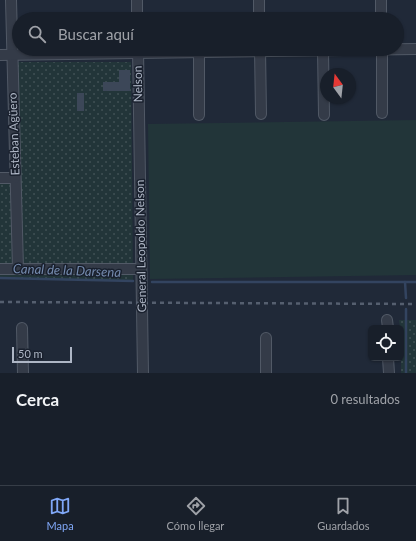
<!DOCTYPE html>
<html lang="es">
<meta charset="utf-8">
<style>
body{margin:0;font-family:Lato,sans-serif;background:#212732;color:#f1f3f6}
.controls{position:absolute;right:12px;bottom:12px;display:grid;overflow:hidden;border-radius:6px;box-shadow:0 1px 3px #0004}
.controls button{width:36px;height:36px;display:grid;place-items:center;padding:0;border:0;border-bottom:1px solid #363d47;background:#181f2a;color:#f1f3f6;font:20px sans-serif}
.compass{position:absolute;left:320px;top:68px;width:36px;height:36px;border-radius:50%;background:#181f2a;box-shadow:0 1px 3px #0004;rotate:345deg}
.scale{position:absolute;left:12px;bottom:10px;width:60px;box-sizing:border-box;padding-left:4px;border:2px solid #aeb6c5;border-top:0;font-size:11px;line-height:14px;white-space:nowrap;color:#aeb6c5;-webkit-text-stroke:3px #19202d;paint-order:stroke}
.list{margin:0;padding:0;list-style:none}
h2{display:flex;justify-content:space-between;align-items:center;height:52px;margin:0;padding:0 16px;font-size:17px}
h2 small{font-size:13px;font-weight:400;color:#9fa2a8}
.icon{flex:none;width:22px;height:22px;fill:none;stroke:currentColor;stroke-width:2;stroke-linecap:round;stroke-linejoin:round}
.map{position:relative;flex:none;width:416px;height:373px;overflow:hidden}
.search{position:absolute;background:#181f2a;box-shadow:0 1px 3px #0004;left:12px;right:12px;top:12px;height:44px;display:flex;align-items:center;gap:10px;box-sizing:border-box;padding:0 14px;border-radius:22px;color:#9fa2a8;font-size:15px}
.sheet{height:112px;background:#181f2a}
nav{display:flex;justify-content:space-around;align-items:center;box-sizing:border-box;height:56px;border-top:1px solid #363d47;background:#181f2a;font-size:11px;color:#9fa2a8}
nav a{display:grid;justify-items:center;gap:2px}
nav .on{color:#80a8f8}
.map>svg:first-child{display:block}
.grass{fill:url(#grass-dots)}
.garden{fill:#223539}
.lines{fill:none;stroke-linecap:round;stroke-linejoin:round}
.stream{stroke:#334460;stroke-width:2.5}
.building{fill:#3c4758}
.minor-casing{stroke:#515966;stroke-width:12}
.minor{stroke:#343b48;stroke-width:10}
.rail{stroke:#555f6f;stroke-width:2.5;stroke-dasharray:4 4;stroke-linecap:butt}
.labels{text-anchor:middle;stroke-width:3;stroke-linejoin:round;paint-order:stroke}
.street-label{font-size:12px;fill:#aeb6c5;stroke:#19202d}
.water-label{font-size:13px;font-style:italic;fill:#758bae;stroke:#19202d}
</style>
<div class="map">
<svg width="416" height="373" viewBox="0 0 416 373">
<defs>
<pattern id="grass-dots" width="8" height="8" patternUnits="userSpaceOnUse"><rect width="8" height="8" fill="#223539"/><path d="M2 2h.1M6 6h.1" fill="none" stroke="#405054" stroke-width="1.8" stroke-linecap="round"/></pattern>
</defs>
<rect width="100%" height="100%" fill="#202938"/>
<g class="grass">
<path d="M16,62H131L133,281L0,278V182L20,183Z"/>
<path d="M399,320H416V373H401V328H400Z"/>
</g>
<path class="garden" d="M416,120V275L150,279L148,124Z"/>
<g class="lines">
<g class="stream">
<path d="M0,278L133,281"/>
<path d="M152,282H416"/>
<path d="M405,282L406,298"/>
<path d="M406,309V373"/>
</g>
</g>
<g class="building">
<path d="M119,70H130V91H103V82H119Z"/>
<rect x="77" y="93" width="7" height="18"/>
</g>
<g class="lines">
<g class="minor-casing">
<g id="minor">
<path d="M11,0L18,269"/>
<path d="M137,0V19"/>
<path d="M259,0V19"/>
<path d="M381,0V19"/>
<path d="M138,49L143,373"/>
<path d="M260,49L261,114"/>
<path d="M382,49V113"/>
<path d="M323,50L324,115"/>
<path d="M0,55L416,49"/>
<path d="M199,115V52"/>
<path d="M0,178H15"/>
<path d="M0,269H141"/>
<path d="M387,320L388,328"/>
<path d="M22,328L23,373"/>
<path d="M388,358L389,373"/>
<path d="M266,373V338"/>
</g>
</g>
<use href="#minor" class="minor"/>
<path class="rail" d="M0,302L416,304"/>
</g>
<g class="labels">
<g class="street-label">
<text transform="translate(138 84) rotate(-91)" y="4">Nelson</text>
<text transform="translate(14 134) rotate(-92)" y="4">Esteban Agüero</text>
<text transform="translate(141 246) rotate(-91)" y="4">General Leopoldo Nelson</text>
</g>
<g class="water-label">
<text transform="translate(67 270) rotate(2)" y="5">Canal de la Darsena</text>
</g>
</g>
</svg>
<div class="controls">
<button><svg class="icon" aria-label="locate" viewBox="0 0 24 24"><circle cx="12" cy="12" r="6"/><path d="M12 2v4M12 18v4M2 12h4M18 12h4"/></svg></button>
</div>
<svg class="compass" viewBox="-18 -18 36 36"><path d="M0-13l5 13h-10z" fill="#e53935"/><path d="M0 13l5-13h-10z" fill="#9fa2a8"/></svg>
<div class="scale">50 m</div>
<div class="search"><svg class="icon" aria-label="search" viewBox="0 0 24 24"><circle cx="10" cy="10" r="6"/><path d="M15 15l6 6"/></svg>Buscar aquí</div>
</div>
<section class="sheet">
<h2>Cerca<small>0 resultados</small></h2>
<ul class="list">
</ul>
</section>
<nav>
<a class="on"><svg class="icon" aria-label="map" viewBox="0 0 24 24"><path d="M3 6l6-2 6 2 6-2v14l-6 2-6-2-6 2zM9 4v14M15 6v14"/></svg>Mapa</a>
<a><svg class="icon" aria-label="directions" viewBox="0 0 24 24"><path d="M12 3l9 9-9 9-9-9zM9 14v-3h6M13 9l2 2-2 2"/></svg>Cómo llegar</a>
<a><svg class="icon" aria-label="saved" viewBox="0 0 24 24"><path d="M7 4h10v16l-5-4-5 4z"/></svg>Guardados</a>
</nav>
